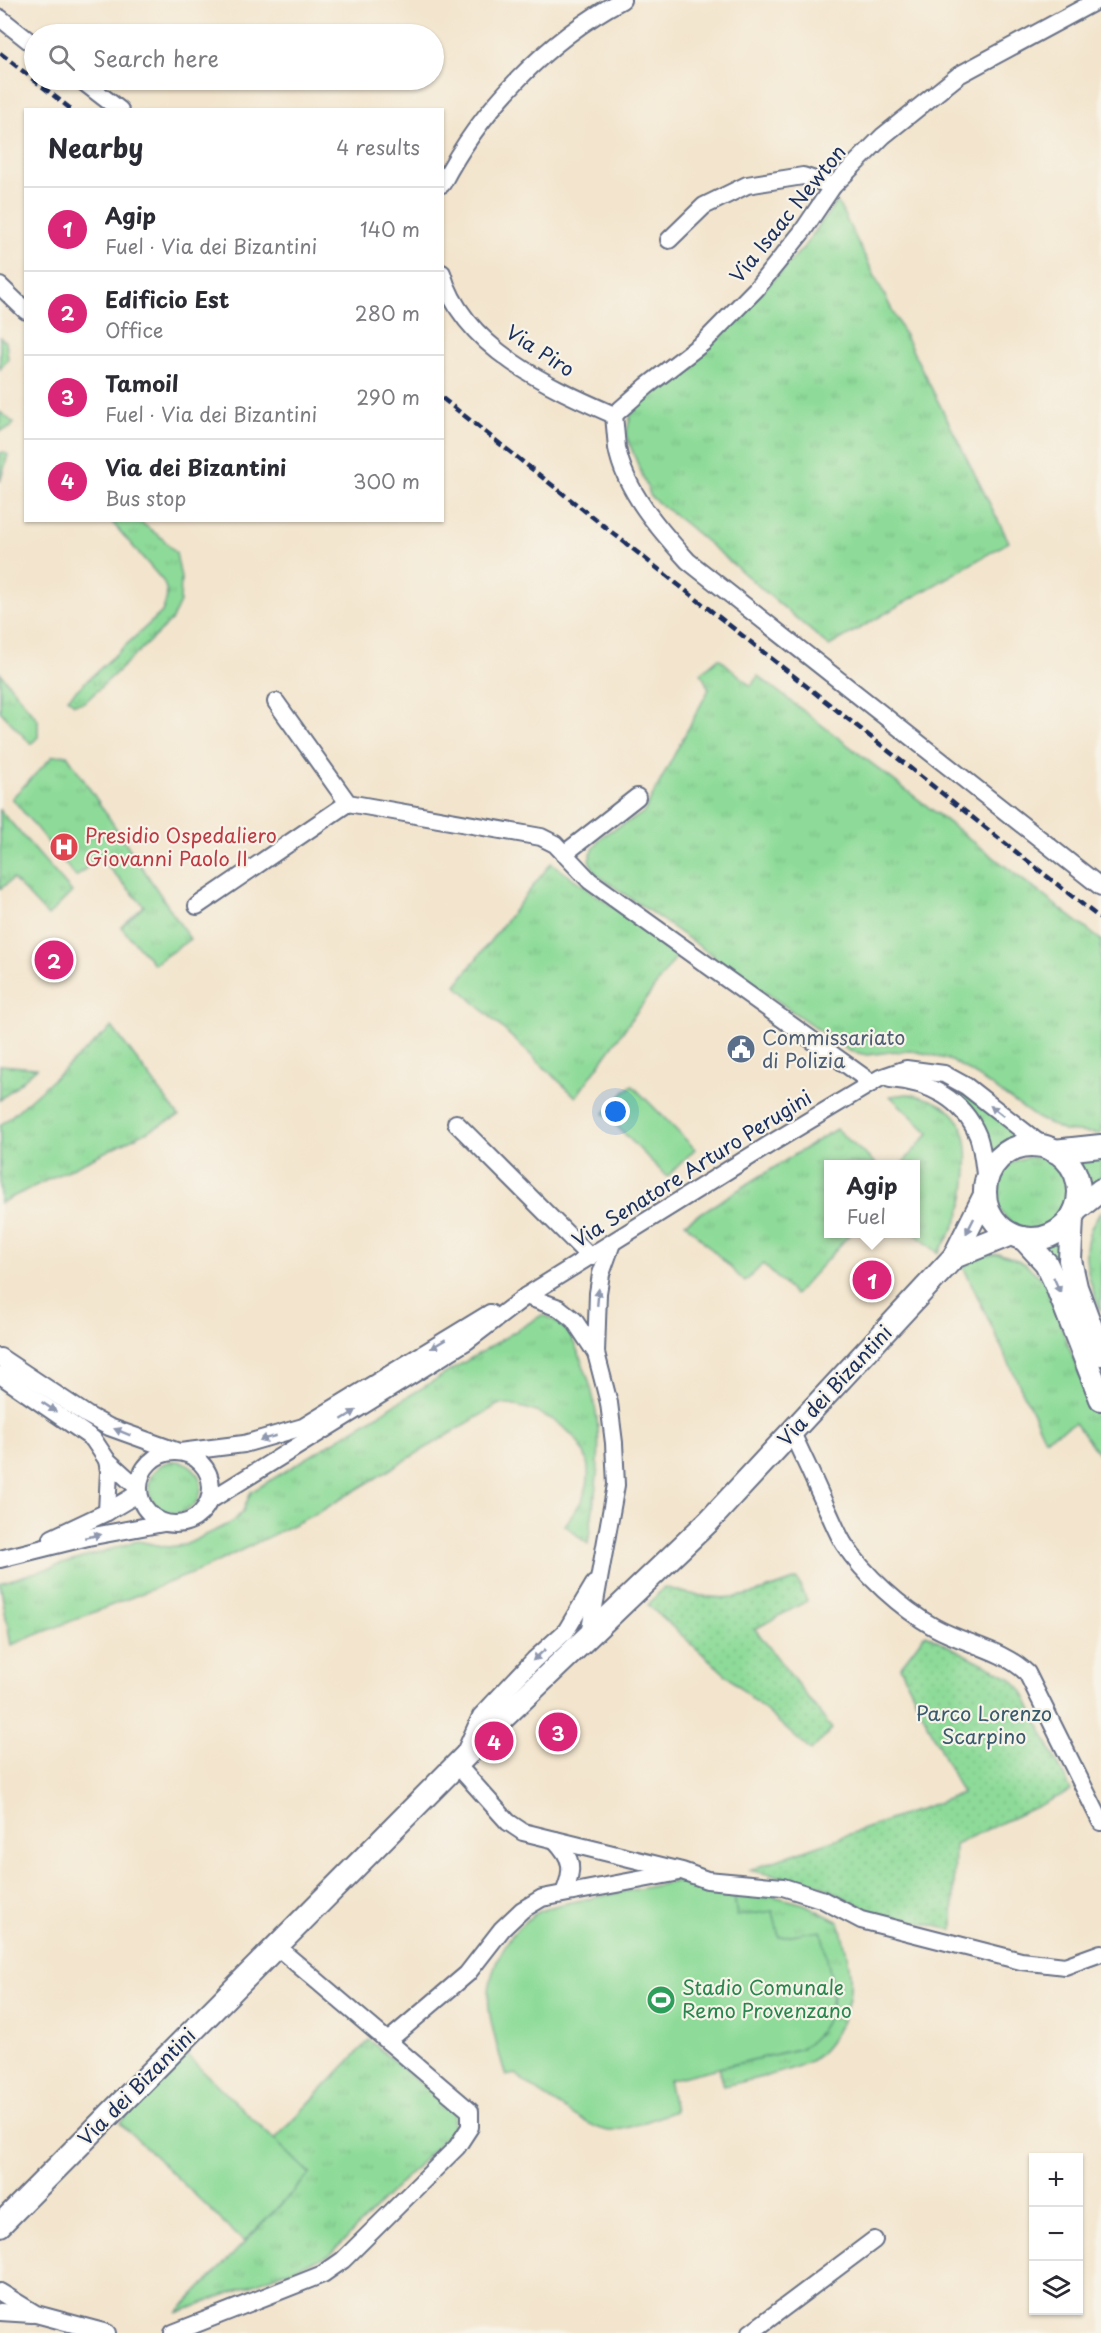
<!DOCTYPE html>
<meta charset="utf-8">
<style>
body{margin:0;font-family:"Playpen Sans",sans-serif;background:#f2f2f3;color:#2b2b33}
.controls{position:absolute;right:18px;bottom:18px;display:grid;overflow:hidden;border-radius:0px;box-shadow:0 2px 4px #0004}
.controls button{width:54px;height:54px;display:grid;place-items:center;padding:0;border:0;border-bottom:2px solid #e1e1e2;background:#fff;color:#2b2b33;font:30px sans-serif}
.you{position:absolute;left:616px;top:1112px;width:21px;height:21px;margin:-15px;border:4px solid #fff;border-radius:50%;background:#1a73e8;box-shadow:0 0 0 9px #1a73e833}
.badge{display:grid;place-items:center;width:39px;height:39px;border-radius:50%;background:#db2777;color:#fff;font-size:20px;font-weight:700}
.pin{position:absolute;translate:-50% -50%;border:3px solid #fff;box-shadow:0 2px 6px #0006}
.popup{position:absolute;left:824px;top:1160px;width:96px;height:78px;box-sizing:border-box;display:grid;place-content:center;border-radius:0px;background:#fff;filter:drop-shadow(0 2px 4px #0005);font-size:20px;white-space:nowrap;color:#7c7c81}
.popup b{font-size:22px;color:#2b2b33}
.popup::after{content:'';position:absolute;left:50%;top:100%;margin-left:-12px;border:12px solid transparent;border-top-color:#fff}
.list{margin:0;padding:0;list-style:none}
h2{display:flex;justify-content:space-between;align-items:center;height:78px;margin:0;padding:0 24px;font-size:26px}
h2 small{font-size:20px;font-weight:400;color:#7c7c81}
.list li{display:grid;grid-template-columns:39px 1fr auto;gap:18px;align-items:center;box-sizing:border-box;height:84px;padding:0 24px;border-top:2px solid #e1e1e2}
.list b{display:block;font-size:22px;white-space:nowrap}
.list p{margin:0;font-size:20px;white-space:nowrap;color:#7c7c81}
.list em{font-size:20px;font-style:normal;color:#7c7c81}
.icon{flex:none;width:33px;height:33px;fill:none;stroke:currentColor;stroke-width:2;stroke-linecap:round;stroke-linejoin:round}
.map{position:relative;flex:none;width:1101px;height:2333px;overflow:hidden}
.search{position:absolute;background:#fff;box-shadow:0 2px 4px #0004;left:24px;top:24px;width:420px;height:66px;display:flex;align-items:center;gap:15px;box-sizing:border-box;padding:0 21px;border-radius:33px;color:#7c7c81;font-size:22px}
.panel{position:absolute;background:#fff;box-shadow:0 2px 4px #0004;left:24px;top:108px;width:420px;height:414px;border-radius:0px}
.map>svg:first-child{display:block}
.grass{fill:url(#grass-tufts);stroke:#54857c;stroke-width:1.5}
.park{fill:url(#park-dots);stroke:#54857c;stroke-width:1.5}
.pitch{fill:#8edb99;stroke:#54857c;stroke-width:1.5}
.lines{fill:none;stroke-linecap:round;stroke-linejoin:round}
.street-casing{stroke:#676f85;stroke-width:20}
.secondary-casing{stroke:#676f85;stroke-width:26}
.street{stroke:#fff;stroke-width:16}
.secondary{stroke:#fff;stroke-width:22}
.rail{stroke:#1b2f5e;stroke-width:4.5;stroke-dasharray:9 4.5;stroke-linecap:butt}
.oneway{fill:#8d97ae}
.labels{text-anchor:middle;stroke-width:4.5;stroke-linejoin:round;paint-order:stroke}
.street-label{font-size:20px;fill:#1b2f5e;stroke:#f7f3e8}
.health-label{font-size:20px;fill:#be3a42;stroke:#f7f3e8;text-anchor:start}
.service-label{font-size:20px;fill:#4e5e75;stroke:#f7f3e8;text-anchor:start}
.park-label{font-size:20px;fill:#385a6d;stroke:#f7f3e8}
.leisure-label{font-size:20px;fill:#27864d;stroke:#f7f3e8;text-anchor:start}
</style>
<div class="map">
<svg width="1101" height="2333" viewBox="0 0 1101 2333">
<defs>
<pattern id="grass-tufts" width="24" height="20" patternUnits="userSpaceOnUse" patternTransform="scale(1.5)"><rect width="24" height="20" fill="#8edb99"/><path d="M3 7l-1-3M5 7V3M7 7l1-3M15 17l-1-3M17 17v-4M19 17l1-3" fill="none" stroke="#7abc86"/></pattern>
<pattern id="park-dots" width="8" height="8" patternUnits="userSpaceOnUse" patternTransform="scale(1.5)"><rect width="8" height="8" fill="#8edb99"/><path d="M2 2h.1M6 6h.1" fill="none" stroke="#7abc86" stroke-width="1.8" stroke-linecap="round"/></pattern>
</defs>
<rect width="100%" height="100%" fill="#f7f3e8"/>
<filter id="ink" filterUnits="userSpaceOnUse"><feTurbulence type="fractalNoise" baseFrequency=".0167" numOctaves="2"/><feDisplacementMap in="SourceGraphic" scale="12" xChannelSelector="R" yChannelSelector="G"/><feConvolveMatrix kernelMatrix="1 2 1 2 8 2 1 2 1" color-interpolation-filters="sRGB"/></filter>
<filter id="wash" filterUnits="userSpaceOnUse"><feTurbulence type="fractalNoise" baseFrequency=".008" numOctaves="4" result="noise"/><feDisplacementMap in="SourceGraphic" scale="24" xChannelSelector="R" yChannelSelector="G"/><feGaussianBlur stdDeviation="1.35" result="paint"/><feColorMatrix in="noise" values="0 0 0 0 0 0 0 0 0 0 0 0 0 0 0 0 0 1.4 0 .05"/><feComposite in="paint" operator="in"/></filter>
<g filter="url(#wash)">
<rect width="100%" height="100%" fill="#f3e5cd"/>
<g class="grass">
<path d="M837,201L1009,542L829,646L687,525L651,497L626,435L632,410L742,313L803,248Z"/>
<path d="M0,337L6,342L8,359L0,369Z"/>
<path d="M0,412L14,423L10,428L0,431Z"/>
<path d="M4,452L8,455L0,482V453Z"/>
<path d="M111,521H139L163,539L176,553L181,578L180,602L171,621L85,702L74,704L68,698L162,612C167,600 169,593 163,581Z"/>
<path d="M719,658L751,686L758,676L1101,940V1134L1064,1131L1037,1118L977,1076L954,1062L936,1056L913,1051L890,1052L867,1055L849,1051L596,874L589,860C599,826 620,831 644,812L709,689L701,673Z"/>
<path d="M0,673L38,720V737L31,744L0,711Z"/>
<path d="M67,755L190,939L154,964L121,927L144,906L99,857L76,877L12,798L53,756Z"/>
<path d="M0,810L72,892L48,916L13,879L0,889Z"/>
<path d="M551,863L679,953L576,1097L456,985Z"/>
<path d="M112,1027L179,1116L0,1203V1126Z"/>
<path d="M0,1065L37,1068L0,1100Z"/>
<path d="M958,1091L962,1092L1027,1140C1010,1143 999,1151 989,1164L979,1122Z"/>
<path d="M908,1094C962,1103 972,1131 966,1181C965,1195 963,1208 957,1221C952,1232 945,1243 938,1253L915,1234L916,1164H902L929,1133L890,1096Z"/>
<path d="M836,1129L876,1164H828V1234H850L795,1295L763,1264L745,1282L685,1223Z"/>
<path d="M1101,1156V1183L1085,1192L1081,1172L1071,1157Z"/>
<circle cx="1032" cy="1193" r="36"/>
<path d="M1101,1212V1312C1088,1279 1075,1243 1101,1212Z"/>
<path d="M1065,1233L1068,1286L1037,1244L1048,1242Z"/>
<path d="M999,1254C1020,1259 1028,1265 1044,1281L1101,1431V1457L1075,1423L1045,1439L963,1266L982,1256Z"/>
<path d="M542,1315C569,1324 572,1337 582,1362C609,1428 597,1476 588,1544L565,1525C572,1515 581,1505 585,1493C603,1439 544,1406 499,1404L321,1511L203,1569L11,1645L0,1583L138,1541L167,1547L185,1545L233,1522L243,1511L251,1492Z"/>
<circle cx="175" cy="1487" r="26"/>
<path d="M765,1894L804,1904L839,1922C850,1966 859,1990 836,2033C829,2045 821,2056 808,2062C782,2074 752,2079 724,2086L719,2068L802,2048L832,2006L833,1993L821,1931L778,1937L737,1916L734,1895Z"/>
<path d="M369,2040L454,2112L453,2129L330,2255L177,2313L310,2174L274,2140Z"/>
</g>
<g class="park">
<path d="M797,1579L807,1601L755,1629L832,1729L811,1751L648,1605L664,1587C722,1605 742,1599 797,1579Z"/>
<path d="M925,1634L1010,1677L1022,1690L1071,1791L955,1844L953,1930L870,1911L821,1885L749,1870L962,1794L900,1667Z"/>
</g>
<g class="pitch">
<path d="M632,1085L695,1149L667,1177L604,1113Z"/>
<path d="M679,1881L694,1887L734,1895L737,1916L773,1911L779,1937L821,1930C830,1976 847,2015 802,2048L668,2080L675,2111C657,2117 630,2129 612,2131C595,2133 529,2087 516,2074L506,2076C499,2054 492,2032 489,2009C485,1971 510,1922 548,1908C562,1903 578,1901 593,1898C621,1892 650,1887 679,1881Z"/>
<path d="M185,2054L310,2174L244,2242L120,2123Z"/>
</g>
</g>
<g filter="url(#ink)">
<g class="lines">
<g class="street-casing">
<g id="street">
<path d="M0,18L34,45"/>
<path d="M81,80L120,110"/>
<path d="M442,184C481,109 547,40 622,0"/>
<path d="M669,240L704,206L747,185L803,176L833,186"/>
<path d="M442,273C463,348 550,387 614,415"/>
<path d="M0,286L26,311"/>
<path d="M614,415C615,426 616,437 617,448C625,491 659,529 688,561L1101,887"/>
<path d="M614,415L647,386L704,342L756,289L802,232L833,186L883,136L959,75L1098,0"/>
<path d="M276,702L348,803L541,837L555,844L590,881L872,1083"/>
<path d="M564,854L637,797"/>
<path d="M197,906L348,803"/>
<path d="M890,1079C929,1082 963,1099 978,1136C983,1150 984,1168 986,1182"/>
<path d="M456,1123L590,1257"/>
<path d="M526,1296L559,1308L574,1320L596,1353L609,1403L614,1443L616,1485L589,1635"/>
<path d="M596,1353L598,1293L601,1274L612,1243"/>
<path d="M0,1357L87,1415L109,1427L176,1451"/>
<path d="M0,1375L93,1439L107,1460L138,1488"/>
<path d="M792,1433C804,1458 815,1482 826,1507C832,1519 837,1533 844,1544C864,1575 902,1609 934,1627C964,1644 1002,1649 1027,1673L1101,1822"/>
<circle cx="175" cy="1488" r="36"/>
<path d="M180,1452L244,1444L303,1427L490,1313"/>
<path d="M107,1460L109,1471L107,1512"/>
<path d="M209,1501L467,1341L526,1296L770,1144L880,1078L906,1069L944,1074L966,1086L1044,1147"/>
<path d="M52,1538L107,1512L139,1493"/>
<path d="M0,1559L88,1537L164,1523"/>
<path d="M465,1752L481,1716L534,1660L566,1631L594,1584"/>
<path d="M457,1765L508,1822L523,1832L682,1871L707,1880L783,1887L821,1899L861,1920L1021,1961L1065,1966L1101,1953"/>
<path d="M555,1840C573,1859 574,1869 564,1893"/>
<path d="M388,2041L467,1974L502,1929L522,1910L542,1898L675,1873"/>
<path d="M0,2292L36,2314L107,2333"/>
<path d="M0,2312L32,2314"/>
<path d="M173,2333L323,2274L343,2260L457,2147L470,2127V2111L276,1946"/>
<path d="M750,2333L874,2240"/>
</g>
</g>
<g class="secondary-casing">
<g id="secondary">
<circle cx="1032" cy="1192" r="47"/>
<path d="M1054,1151L1101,1146"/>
<path d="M1075,1211L1101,1190"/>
<path d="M1072,1217L1070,1260L1076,1287L1101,1354"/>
<path d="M1023,1238L1046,1263L1056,1284L1101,1399"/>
<path d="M954,1257L1011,1234"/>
<path d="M0,2225L505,1716L709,1521L954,1257L985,1195"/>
</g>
</g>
<use href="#street" class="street"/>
<use href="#secondary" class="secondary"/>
<g class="rail">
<path d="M0,53L72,110"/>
<path d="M442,398L1101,919"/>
</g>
</g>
<defs><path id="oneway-solid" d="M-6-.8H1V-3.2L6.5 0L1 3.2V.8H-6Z" transform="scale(1.5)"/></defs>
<g class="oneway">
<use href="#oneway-solid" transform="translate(997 1111) rotate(-142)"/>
<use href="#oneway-solid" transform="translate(970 1226) rotate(117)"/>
<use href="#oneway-solid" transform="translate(1057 1285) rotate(66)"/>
<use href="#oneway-solid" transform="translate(598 1297) rotate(-85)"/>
<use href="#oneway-solid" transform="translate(438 1344) rotate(149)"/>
<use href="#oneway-solid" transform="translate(49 1407) rotate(34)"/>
<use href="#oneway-solid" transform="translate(349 1415) rotate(-32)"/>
<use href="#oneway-solid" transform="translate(122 1432) rotate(-158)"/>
<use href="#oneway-solid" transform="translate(268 1438) rotate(165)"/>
<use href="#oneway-solid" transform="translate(93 1536) rotate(-11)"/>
<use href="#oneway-solid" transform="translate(539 1655) rotate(138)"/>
</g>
</g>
<defs>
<g id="hospital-disc" transform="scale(1.5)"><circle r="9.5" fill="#e0444e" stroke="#f7f3e8"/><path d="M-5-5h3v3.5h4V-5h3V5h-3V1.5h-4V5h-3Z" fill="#fff"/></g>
<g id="civic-disc" transform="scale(1.5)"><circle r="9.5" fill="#5c6f8a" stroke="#f7f3e8"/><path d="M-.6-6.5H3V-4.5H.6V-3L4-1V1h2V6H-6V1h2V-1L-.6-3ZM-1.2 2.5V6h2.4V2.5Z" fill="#fff"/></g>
<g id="stadium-disc" transform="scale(1.5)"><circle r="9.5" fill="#2e9e5b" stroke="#f7f3e8"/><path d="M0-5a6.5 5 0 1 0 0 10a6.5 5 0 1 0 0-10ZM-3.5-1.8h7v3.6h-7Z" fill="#fff"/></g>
</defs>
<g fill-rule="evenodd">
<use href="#hospital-disc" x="64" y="847"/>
<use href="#civic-disc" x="741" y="1049"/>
<use href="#stadium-disc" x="661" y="2000"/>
</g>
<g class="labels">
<g class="street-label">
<text transform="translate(788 214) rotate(-51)" y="7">Via Isaac Newton</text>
<text transform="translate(540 351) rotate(33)" y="7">Via Piro</text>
<text transform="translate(692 1169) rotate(-32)" y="7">Via Senatore Arturo Perugini</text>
<text transform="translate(835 1386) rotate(-47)" y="7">Via dei Bizantini</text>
<text transform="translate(137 2087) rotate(-45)" y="7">Via dei Bizantini</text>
</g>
<g class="health-label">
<text x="85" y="843">Presidio Ospedaliero<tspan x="85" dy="23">Giovanni Paolo II</tspan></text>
</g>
<g class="service-label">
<text x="762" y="1045">Commissariato<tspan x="762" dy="23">di Polizia</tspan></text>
</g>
<g class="park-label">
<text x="984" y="1721">Parco Lorenzo<tspan x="984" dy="23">Scarpino</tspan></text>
</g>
<g class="leisure-label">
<text x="682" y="1995">Stadio Comunale<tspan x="682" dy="23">Remo Provenzano</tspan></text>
</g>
</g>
</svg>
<div class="controls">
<button>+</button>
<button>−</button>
<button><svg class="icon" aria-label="layers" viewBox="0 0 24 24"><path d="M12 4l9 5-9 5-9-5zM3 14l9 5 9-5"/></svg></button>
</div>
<div class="you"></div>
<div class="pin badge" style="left:872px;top:1280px">1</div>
<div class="popup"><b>Agip</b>Fuel</div>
<div class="pin badge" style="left:54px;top:960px">2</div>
<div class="pin badge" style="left:558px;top:1732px">3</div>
<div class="pin badge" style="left:494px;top:1741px">4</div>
<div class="search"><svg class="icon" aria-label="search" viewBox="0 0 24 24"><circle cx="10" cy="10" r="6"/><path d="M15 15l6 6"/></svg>Search here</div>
<section class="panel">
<h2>Nearby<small>4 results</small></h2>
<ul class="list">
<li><span class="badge">1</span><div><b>Agip</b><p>Fuel · Via dei Bizantini</p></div><em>140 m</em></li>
<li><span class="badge">2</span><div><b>Edificio Est</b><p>Office</p></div><em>280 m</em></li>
<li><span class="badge">3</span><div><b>Tamoil</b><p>Fuel · Via dei Bizantini</p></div><em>290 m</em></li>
<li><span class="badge">4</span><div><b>Via dei Bizantini</b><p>Bus stop</p></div><em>300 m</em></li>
</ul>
</section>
</div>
